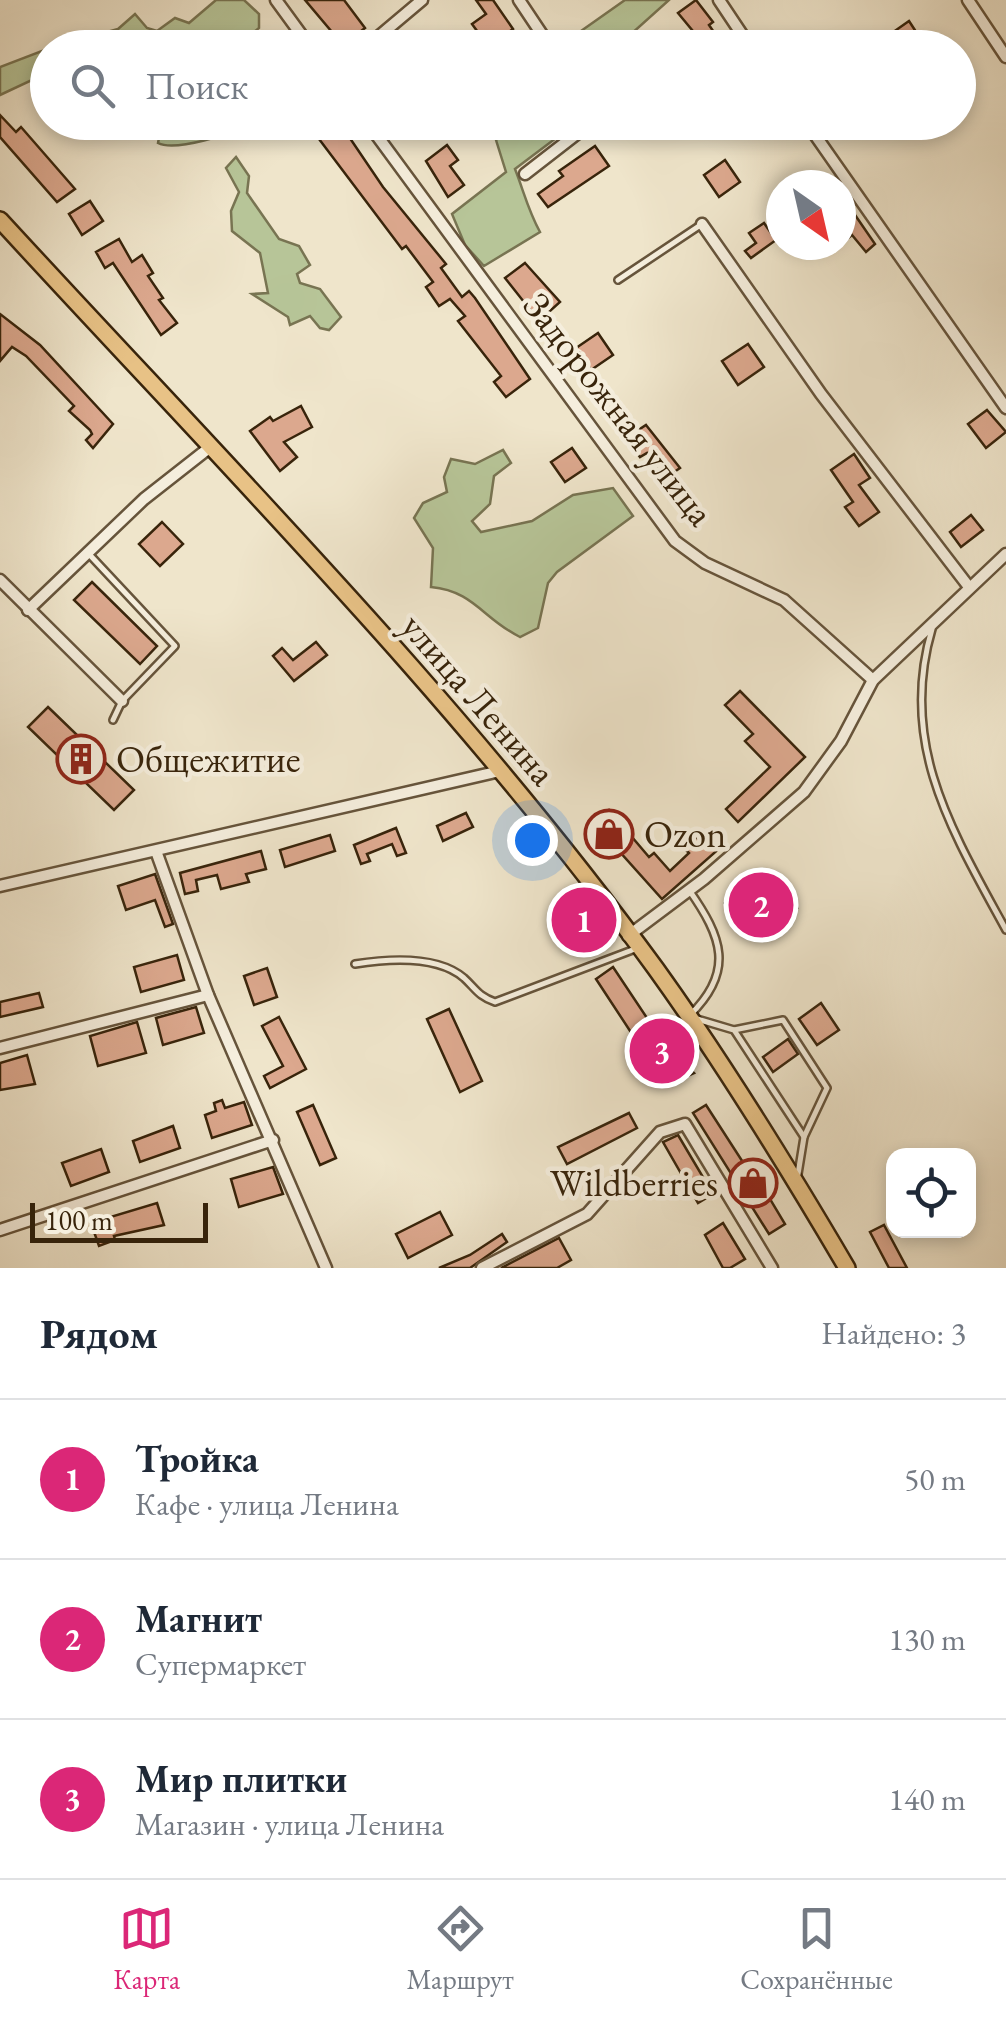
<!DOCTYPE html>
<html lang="ru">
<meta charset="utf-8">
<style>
body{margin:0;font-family:"EB Garamond",serif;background:#f2f2f3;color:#1f2937}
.controls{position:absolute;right:30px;bottom:30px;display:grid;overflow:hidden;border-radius:20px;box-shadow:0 5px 15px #0003}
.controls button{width:90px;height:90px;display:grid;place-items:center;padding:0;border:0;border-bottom:2px solid #e0e1e3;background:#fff;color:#1f2937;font:50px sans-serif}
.compass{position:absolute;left:766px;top:170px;width:90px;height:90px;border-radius:50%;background:#fff;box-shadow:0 5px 15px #0003;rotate:146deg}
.scale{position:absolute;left:30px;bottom:25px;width:178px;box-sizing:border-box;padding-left:10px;border:5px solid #38240b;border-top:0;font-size:28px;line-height:35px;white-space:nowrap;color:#38240b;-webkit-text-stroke:8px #f5eedd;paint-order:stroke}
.you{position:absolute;left:532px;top:840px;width:35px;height:35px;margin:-25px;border:8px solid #fff;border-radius:50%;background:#1a73e8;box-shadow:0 0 0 15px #1a73e833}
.badge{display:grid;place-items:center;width:65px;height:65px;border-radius:50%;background:#db2777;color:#fff;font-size:32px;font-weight:700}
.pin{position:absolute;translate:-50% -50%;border:5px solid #fff;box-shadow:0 2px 10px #0006}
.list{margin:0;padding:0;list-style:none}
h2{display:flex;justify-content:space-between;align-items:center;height:130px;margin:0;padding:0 40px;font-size:42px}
h2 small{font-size:32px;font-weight:400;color:#747a83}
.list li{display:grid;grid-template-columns:65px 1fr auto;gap:30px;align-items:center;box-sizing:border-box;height:160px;padding:0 40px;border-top:2px solid #e0e1e3}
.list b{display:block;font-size:38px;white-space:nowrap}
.list p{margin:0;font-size:32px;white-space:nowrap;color:#747a83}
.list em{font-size:32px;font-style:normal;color:#747a83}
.icon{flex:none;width:55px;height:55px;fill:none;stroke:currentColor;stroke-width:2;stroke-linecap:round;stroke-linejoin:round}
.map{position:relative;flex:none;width:1006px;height:1268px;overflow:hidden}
.search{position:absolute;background:#fff;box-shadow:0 5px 15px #0003;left:30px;right:30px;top:30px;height:110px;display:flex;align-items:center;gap:25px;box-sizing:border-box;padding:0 35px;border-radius:55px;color:#747a83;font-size:38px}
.sheet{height:610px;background:#fff}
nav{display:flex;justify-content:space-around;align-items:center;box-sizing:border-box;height:140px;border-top:2px solid #e0e1e3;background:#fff;font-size:28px;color:#747a83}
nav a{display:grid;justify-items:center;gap:5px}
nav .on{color:#db2777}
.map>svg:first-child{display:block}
.green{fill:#b7c598;stroke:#787452;stroke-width:2.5}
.building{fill:#dca88e;stroke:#38240b;stroke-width:2.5}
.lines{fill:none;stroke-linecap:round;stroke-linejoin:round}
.lane-casing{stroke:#66543b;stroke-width:10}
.street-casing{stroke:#66543b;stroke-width:15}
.primary-casing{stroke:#38240b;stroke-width:20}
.lane{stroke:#f5eedd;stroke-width:5}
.street{stroke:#f5eedd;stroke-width:10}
.primary{stroke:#e8c286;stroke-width:15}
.labels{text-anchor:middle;stroke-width:9;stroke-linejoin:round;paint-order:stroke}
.street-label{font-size:38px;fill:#38240b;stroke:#f5eedd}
.poi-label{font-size:38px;fill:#38240b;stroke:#f5eedd;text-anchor:start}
</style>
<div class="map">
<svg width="1006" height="1268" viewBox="0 0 1006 1268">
<rect width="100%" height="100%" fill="#efe5cb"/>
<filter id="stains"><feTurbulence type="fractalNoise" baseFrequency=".002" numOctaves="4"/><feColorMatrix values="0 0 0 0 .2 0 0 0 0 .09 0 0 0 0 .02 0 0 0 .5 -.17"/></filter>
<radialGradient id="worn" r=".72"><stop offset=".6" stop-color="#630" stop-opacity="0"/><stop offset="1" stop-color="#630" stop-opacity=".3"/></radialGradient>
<g class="green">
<path d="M216,0H244L259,14V28L236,47H52L118,29L135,14L147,28L157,31L175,18L189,23Z"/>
<path d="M625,0H669L620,44L593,47L581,31Z"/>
<path d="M47,49V73L0,95V67Z"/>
<path d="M517,122L576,123L515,169C524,192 528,210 540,232L484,266L465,245L452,214L506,172L496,140Z"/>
<path d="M171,123V122L250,123C233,134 175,152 158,143L161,127Z"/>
<path d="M236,157L249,176L247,193L279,239L299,246L310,265L297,274L300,283L320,289L341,317L329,330L320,328L310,316L290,325L288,317L252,294L268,293L260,253L232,231L231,211L239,192L226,168Z"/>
<path d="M503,450L511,463L494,476L490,504L472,521L481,532L532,521L573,495L613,488L633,516L557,572L548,583L538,628L520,637C483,619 474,591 431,587L433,548L414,518L423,503L447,492L444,477L451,459L475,464Z"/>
</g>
<g class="building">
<path d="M305,0H344L365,28L343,45Z"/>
<path d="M476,0H493L513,29L488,46L472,24L486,14Z"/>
<path d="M696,0L713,22L709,25L722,44L718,48H707L678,13Z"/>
<path d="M909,21L922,41L913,48H898L889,35Z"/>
<path d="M0,115L16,132L21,127L75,189L57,202L0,137Z"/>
<path d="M301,122H339L383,187L446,264L441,268L462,297L469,291L475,298L530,379L506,397L494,382L501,376L458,321L465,316L450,299L439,306L426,287L433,282L406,246L402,249L316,135L312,138Z"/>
<path d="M447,145L458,160L450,166L464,185L448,197L426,161Z"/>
<path d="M595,146L609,166L548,207L538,194L563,176L559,171Z"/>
<path d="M725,160L740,182L719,197L704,175Z"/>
<path d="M90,201L103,221L82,235L69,214Z"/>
<path d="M853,212L875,244L866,252L852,235L847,239L841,231V220Z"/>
<path d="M764,223L776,240L751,258L745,251L756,243L749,233Z"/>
<path d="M119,239L132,262L142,255L153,273L148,276L163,298L159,300L177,323L161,335L113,263L105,268L96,252Z"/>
<path d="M525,263L560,302L539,321L505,278Z"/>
<path d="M0,314L40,345L113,424L93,448L86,440L92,434L90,430L69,411L74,406L26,356L12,347L0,361Z"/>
<path d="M598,333L613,355L591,370L576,348Z"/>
<path d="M748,344L764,367L738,385L722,361Z"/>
<path d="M301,406L312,427L284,442L297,457L280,471L250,431L270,417L273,421Z"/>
<path d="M987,410L1006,432L986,448L968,424Z"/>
<path d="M646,425L680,468L664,479L647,453L640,457L626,438Z"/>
<path d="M572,448L586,468L565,482L551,462Z"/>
<path d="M854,454L870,478L859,485L879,512L859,526L845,507L853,502L831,470Z"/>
<path d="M971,515L983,530L961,547L950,532Z"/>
<path d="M162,522L183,544L160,566L139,544Z"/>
<path d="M92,582L157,646L140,664L74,600Z"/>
<path d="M316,642L327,655L294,681L273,656L282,648L293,660Z"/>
<path d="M740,691L805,757L738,822L726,809L770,767L745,741L753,734L725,705Z"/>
<path d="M48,707L134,790L114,810L28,727Z"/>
<path d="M609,810L649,857L654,853L670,871L689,853L678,842L690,831L701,842L710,835L721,847L662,899L594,823Z"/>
<path d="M466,813L473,827L443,841L437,826Z"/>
<path d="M396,828L406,853L397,856L392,844L367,854L370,861L361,864L354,845Z"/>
<path d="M330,835L335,851L285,867L280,850Z"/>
<path d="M261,851L266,869L246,874L249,882L221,889L217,875L196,880L198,891L185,894L180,873Z"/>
<path d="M767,873L797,908L761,939L725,903L733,896L736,900Z"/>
<path d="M155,874L173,924L165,927L155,900L126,910L118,886Z"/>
<path d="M177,955L184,980L141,992L134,967Z"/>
<path d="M613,967L661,1039L694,1073L672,1083L642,1036L636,1040L596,979Z"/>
<path d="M267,968L277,997L254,1005L244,976Z"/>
<path d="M39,993L43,1007L0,1017V1002Z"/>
<path d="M821,1003L839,1030L817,1045L799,1019Z"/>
<path d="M196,1007L204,1033L163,1045L156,1018Z"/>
<path d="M449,1009L482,1081L460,1092L427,1019Z"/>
<path d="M279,1017L306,1069L270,1088L264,1076L283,1066L262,1026Z"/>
<path d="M137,1022L146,1053L98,1066L90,1036Z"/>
<path d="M788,1039L798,1054L773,1072L763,1057Z"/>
<path d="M27,1055L35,1084L0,1090V1063Z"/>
<path d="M222,1100L225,1108L244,1102L252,1125L212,1138L205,1115L216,1111L214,1103Z"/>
<path d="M313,1105L336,1158L320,1165L297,1112Z"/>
<path d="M706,1105L746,1167L749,1164L785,1224L769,1234L693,1113Z"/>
<path d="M629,1113L637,1128L567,1164L558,1147Z"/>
<path d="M173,1126L180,1148L140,1162L133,1141Z"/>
<path d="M678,1135L713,1194L698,1203L663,1142Z"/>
<path d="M101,1149L109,1172L71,1186L62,1163Z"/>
<path d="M273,1167L283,1194L239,1207L231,1179Z"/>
<path d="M157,1203L164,1225L114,1236L115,1240L99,1246L93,1229L99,1227L97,1221Z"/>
<path d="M440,1212L452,1235L408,1258L396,1234Z"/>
<path d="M723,1223L745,1259L730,1268H723L705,1235Z"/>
<path d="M884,1225L907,1268H889L870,1232Z"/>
<path d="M502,1234L507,1242L470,1268H439L470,1255Z"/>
<path d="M559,1238L571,1260L557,1268H501Z"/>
</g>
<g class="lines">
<g class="lane-casing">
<g id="lane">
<path d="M618,280L702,224"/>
<path d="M88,553L175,646L122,701L113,720"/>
<path d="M932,629C898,744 952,831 1006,930"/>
<path d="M689,890C722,937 735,971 690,1015"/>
<path d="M355,964C387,959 437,955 464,978C476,989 478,996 495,1002L635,949"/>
<path d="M697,1019L734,1030L804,1137L798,1174"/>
<path d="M734,1030L783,1020L827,1088L804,1137"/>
</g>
</g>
<g class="street-casing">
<g id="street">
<path d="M276,0L311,48"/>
<path d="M519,0L551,48"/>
<path d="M719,0L751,48"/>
<path d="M968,0L1006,57"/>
<path d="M365,48L422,0"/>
<path d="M367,122L675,541L705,563L784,600L873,680"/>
<path d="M806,122L1006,408"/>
<path d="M525,174L592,122"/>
<path d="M702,224L821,394L969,587"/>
<path d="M0,580L122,701"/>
<path d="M28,610L144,499L209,448"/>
<path d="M156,851L208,995L326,1268"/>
<path d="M0,886L500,771"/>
<path d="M628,936L704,879L804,792L841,741L873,680L1006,554"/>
<path d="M0,1048L208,995"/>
<path d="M0,1230L273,1140"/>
<path d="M482,1268L587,1214L660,1132L685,1124L772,1268"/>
</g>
</g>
<g class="primary-casing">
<path id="primary" d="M0,220C224,464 461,701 656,969C725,1065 787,1166 847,1268"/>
</g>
<use href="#lane" class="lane"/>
<use href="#street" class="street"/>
<use href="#primary" class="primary"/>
</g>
<defs>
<g id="building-ring" transform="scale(2.5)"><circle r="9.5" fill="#f5eedd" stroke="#8f2418" stroke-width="1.5"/><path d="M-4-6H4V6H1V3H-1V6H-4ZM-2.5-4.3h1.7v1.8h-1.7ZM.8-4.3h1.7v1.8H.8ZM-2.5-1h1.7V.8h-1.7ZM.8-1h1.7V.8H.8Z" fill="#8f2418"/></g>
<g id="shop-ring" transform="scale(2.5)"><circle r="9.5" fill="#f5eedd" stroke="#8f2418" stroke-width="1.5"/><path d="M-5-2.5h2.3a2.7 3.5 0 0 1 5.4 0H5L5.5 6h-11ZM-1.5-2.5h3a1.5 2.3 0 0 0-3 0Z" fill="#8f2418"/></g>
</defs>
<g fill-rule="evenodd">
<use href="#building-ring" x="81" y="759"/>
<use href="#shop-ring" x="609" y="834"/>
<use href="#shop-ring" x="753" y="1183"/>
</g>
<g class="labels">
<g class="street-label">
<text transform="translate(619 409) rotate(52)" y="13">Задорожная улица</text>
<text transform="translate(479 699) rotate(49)" y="13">улица Ленина</text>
</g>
<g class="poi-label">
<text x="116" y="772">Общежитие</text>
<text x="644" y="847">Ozon</text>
<text x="718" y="1196" text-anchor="end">Wildberries</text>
</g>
</g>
<rect width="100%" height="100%" filter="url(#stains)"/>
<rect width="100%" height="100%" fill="url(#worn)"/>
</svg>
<div class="controls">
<button><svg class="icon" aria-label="locate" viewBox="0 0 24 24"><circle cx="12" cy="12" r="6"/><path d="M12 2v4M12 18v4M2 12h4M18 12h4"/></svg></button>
</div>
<svg class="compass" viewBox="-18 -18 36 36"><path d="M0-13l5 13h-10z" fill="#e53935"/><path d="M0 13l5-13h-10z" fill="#747a83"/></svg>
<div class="scale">100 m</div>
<div class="you"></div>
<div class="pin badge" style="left:584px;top:920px">1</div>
<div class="pin badge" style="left:761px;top:905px">2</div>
<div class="pin badge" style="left:662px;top:1051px">3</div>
<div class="search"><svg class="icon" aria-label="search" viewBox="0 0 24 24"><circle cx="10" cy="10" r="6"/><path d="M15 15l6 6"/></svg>Поиск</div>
</div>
<section class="sheet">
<h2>Рядом<small>Найдено: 3</small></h2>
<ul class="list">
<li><span class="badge">1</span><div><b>Тройка</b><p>Кафе · улица Ленина</p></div><em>50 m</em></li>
<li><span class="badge">2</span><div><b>Магнит</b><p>Супермаркет</p></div><em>130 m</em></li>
<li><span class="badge">3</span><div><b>Мир плитки</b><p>Магазин · улица Ленина</p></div><em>140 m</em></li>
</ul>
</section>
<nav>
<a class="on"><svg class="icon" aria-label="map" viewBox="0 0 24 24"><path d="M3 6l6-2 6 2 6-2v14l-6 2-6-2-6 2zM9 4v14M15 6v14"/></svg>Карта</a>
<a><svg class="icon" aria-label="directions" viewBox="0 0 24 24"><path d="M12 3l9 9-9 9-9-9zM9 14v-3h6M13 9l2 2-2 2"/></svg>Маршрут</a>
<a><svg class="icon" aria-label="saved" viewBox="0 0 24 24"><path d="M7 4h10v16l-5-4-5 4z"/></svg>Сохранённые</a>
</nav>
